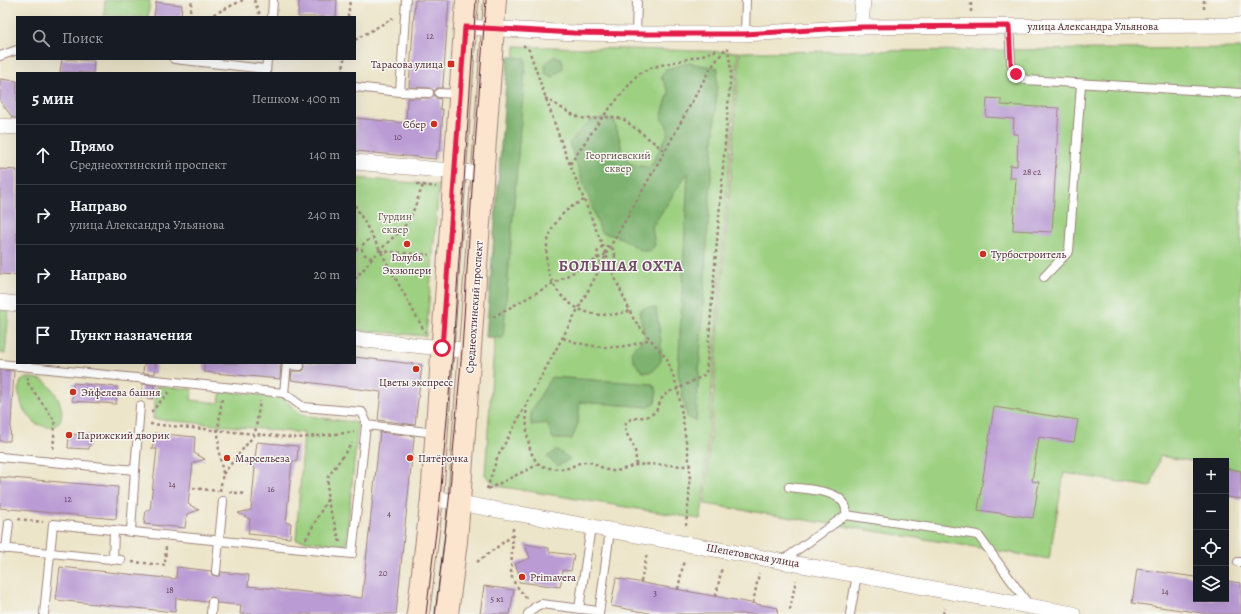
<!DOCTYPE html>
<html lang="ru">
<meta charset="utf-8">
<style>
body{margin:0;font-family:Alegreya,serif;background:#20242c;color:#f1f3f6}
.controls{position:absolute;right:12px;bottom:12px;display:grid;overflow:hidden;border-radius:0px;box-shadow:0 4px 16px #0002}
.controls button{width:36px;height:36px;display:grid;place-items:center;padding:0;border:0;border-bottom:1px solid #363941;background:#171b24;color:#f1f3f6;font:20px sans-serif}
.stop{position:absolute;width:12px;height:12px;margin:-9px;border:3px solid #e11d48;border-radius:50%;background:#fff}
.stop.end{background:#e11d48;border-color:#fff;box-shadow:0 1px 4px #0008}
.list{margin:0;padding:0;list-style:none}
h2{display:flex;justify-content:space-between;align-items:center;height:52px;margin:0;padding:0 16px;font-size:17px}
h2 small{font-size:13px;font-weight:400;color:#9ea1a6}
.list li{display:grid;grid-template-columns:26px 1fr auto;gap:12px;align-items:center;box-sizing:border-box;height:60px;padding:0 16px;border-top:1px solid #363941}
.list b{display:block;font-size:15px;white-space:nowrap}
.list p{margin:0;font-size:13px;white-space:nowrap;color:#9ea1a6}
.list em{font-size:13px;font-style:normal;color:#9ea1a6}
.icon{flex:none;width:22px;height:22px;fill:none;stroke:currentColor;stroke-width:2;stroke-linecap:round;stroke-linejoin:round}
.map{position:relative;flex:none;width:1241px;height:614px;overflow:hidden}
.search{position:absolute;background:#171b24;box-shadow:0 4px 16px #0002;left:16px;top:16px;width:340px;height:44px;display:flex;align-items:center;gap:10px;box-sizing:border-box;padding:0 14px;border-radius:0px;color:#9ea1a6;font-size:15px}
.panel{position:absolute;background:#171b24;box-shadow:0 4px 16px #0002;left:16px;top:72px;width:340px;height:292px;border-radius:0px}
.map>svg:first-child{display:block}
.green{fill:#9dd081;stroke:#747856}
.forest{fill:#7eb26f;stroke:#64684d}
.building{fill:#ba9bd4}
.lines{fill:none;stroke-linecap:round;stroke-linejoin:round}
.service-casing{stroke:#9c827a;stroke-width:10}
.minor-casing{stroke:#9c827a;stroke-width:16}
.secondary-casing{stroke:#9c827a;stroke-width:24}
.path{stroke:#9c827a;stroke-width:2.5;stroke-dasharray:3 3;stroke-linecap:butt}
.service{stroke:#fff;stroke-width:8}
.minor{stroke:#fff;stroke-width:15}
.secondary{stroke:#fce5cf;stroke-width:22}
.tram{stroke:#4a1f2b;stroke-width:1}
.route{stroke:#e11d48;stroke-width:5}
.poi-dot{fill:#c8321e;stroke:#f6f6f2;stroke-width:1.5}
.labels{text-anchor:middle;stroke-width:3;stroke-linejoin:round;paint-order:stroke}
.number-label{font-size:9px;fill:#663e55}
.street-label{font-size:11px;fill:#4a1f2b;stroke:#f6f6f2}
.poi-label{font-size:11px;fill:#4a1f2b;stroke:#f6f6f2;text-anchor:start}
.park-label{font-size:11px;fill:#635445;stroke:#f6f6f2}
.district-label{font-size:15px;font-weight:bold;letter-spacing:1px;fill:#714a66;stroke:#f6f6f2}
</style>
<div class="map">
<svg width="1241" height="614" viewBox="0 0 1241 614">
<rect width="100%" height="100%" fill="#f6f6f2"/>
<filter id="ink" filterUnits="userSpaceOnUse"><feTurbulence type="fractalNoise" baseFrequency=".025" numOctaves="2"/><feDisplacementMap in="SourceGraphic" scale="8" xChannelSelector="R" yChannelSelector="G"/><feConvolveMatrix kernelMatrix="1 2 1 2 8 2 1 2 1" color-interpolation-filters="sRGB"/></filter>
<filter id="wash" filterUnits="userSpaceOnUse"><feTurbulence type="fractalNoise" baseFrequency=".012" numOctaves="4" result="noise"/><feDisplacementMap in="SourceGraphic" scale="16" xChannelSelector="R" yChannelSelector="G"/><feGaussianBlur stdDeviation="0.9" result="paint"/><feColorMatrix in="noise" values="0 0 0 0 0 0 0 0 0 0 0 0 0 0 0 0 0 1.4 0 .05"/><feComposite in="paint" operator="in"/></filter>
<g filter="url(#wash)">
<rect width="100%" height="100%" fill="#ede5c9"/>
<g class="green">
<path d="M105,0H150L148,17H125L104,15Z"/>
<path d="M515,46L738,52L703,503L700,519L497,486L485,475Z"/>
<path d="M1241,48V471L1226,468V461H1196V462L1160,456L1151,487L1064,473L1049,559L705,504L740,52Z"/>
<path d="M355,178L439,185L426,336L355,330Z"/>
<path d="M0,310L9,311L5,354L0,353Z"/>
<path d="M27,378C32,378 37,378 42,380C53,385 68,411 59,422C58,424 54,426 52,428L36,424L23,409L18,390L21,381Z"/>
<path d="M156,386L192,389L191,400L219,403L221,391L281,397L302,415L358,423L346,545L296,540L304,433L153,419Z"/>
</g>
<g class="forest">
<path d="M555,56L562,59L563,68L553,77L545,73L546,63Z"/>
<path d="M508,57L526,58L503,338L486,337Z"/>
<path d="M689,63L718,68L696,421L687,417L678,373L688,172L652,227L655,245L650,251H642L621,238L601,232L569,143C585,127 590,113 614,120L620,140L622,152L629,163L641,166L650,167L669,132L666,124L661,118L669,92L661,77L666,69Z"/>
<path d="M647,307L656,308L661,341V361L652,372H643L634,362L631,351L645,337L639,311Z"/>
<path d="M551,377L653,384L657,391L655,403L649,407L580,402L578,423L572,439H553L547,423L531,425V412Z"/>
<path d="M557,450L570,459L558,466L547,457Z"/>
</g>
<g id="blocks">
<g class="building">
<path d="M299,0H337L336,17H298Z"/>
<path d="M415,0H449L443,84L442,88H437L434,91L429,88L409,87Z"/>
<path d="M156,2L182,5L181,17H154Z"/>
<path d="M62,59L94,61L93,73L60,72Z"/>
<path d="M0,79L17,81V118H13L0,101Z"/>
<path d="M434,95L436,98L441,99L440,109L443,110L440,151H437L436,159L355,151V118L406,123L407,99L409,98H429Z"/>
<path d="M987,98L1001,99V105L1059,108L1052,232L1013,230L1016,178H1009L1010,165L1017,166L1018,134H1013L1014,119L986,117Z"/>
<path d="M0,169L17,170V275L0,274Z"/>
<path d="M355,357L422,365L415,425L378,420L381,392L291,380L292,371H303L305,367L304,363H355Z"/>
<path d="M144,363H156L155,374L143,373Z"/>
<path d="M204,363H281L280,379L204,372Z"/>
<path d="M0,370L14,371L10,441H0Z"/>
<path d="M73,383L117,387L116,404L72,401Z"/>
<path d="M142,384L154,385L153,399L141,398Z"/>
<path d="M994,407L1078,420L1074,442L1039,437L1032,481L1039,482L1033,518L978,510Z"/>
<path d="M380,432L414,436V438L396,614H240L241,605L217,603L215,598L212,597L208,599L207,602L176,598L175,612L56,600L60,567L176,579L177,567L211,571L212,575L216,576H219L221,572L249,575L248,586L362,598Z"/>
<path d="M154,433L195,437L194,453L205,459L193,463L188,504L199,510L187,514L185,528L144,524L146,510H150L157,449H152Z"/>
<path d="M69,434L90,435L89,449L68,448Z"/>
<path d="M257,442L298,446L297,462L292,461L286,523H291L290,538L248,534L250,519L238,513L251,510L255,468L244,462L255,458Z"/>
<path d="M1226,468L1241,471V499L1226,497Z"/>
<path d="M0,477L118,487L116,519L0,508Z"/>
<path d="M525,544L549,548V552L574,555L571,571L563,570L560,587L519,582L520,576L515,564L530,558Z"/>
<path d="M1137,569L1196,577V599H1226V581L1241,583V614H1209L1132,603Z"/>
<path d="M616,578L778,608L777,614H654L611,606Z"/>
<path d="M484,586L514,590L510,614H480Z"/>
</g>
</g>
</g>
<g filter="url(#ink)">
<use href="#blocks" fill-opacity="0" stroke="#9c827a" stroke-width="1"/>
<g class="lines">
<g class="service-casing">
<g id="service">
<path d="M272,17L273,0"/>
<path d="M1009,26L1011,63L1016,74L1026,80L1241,93"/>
<path d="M636,34L637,0"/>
<path d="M745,34L746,0"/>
<path d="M0,56L17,50"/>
<path d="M174,59L266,69"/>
<path d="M266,73L267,59"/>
<path d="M355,87L400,92L429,93"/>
<path d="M400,92L406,0"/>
<path d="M439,93L459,94"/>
<path d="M1044,277L1069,251L1081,84"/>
<path d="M0,364L284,393L287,363"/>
<path d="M287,365L300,366"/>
<path d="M284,393L289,397L303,407L362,412L366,421V425"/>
<path d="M0,457L135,470L131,531"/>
<path d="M135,470L140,406"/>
<path d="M789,487C807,490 850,489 846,515"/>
<path d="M0,548L121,560"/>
<path d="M6,549L9,523"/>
<path d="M113,560L114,530"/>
<path d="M782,561L846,515L978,535L1029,605"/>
<path d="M1238,562H1241"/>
<path d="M216,571L223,501"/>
<path d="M579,609L591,526"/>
<path d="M44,614L53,524L352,554L366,425L436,433"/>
<path d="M211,614L212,602"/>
<path d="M528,614L535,607L541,604L599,611"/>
<path d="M599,614L610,530"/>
<path d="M850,614L857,575"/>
</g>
</g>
<g class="minor-casing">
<g id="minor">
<path d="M465,27L575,33L636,34H745L861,27L1241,25"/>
<path d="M861,27L863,0"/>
<path d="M0,126L17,127"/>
<path d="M355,162L483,174"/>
<path d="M0,302L17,304"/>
<path d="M355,339L471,351"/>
<path d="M432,498L1073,614"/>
</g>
</g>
<g class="secondary-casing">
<g id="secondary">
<path d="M418,614L432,498L467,0"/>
<path d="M447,614L456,541L459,502L495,0"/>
</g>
</g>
<g class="path">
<path d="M254,0L260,15"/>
<path d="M1204,0V11"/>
<path d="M971,12V0"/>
<path d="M189,17L192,0"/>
<path d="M208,17L243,0"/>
<path d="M348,17L350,0"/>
<path d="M355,40L393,18"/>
<path d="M523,45L529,50L564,150L606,254L614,276L634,320L667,359L678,389L690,466L689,498L686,525"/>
<path d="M343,73L344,59"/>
<path d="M545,98L575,116L586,119L613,117L623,119L665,151"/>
<path d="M570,164L601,119L638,74L653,67L700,56L717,50"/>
<path d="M417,184L436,187"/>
<path d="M584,200C576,204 568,208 562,215C538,240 542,284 571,304C588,317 610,317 629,311"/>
<path d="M355,205L425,332"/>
<circle cx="606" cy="255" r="9"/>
<path d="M355,249H362"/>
<path d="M380,251L430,255"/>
<path d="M372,258C358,255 359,241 373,239"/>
<path d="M355,279L379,251L404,227L412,214L423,185"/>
<path d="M493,317L606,254"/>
<path d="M563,338C593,349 620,351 650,339"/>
<path d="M28,377L27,382L55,421L53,451"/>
<path d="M526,405C527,422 525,452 539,464C544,468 556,469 562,469C571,469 577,462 585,462C595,461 602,470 611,471C620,472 628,466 637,465C654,463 673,466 690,466"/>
<path d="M151,412L169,392"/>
<path d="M150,424L298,438L354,432"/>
<path d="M636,465C636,458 636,451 633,445C629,437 624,433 626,423L631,419L650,416L656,411L662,398L668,392L678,389L706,374L731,71L728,48"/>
<path d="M223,474L255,434L260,401"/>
<path d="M193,488L218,491"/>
<path d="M487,489L497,458L603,263L606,254L665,151L710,69L725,49"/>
<path d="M488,489L539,464"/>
<path d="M220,491L223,473L219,453L218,431L222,397"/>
<path d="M229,492L246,494"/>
<path d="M18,519L43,522"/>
<path d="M513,528L511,575L515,584L527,599"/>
<path d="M306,539L327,500"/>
<path d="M340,542L327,499L328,477L352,443"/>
<path d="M132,562L165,565L166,546"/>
<path d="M477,562L512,536"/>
<path d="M641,582L647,553"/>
<path d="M678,589L684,560"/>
<path d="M716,596L722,567"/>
<path d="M753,603L759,573"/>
<path d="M790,610L796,580"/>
<path d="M943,614L945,608"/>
</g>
<use href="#service" class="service"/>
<use href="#minor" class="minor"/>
<use href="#secondary" class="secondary"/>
<g class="tram">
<path d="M426,614L440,499L453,349L476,0"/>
<path d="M435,614L449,500L462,350L473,173L486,0"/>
</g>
</g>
</g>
<g class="lines" filter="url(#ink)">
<path class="route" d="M442,348L465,27L574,33L636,34H745L861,27L1009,26L1011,64L1016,74"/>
</g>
<g class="poi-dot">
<rect x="447" y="60" width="8" height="8" rx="2"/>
<circle cx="434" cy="124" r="4"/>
<circle cx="407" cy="244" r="4"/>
<circle cx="983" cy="254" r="4"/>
<circle cx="416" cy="369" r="4"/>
<circle cx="73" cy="392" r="4"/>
<circle cx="69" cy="435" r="4"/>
<circle cx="227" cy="458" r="4"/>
<circle cx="410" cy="458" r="4"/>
<circle cx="522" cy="577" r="4"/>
</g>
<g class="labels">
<g class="number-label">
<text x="430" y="39">12</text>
<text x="398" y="140">10</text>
<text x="1032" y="175">28 с2</text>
<text x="172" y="487">14</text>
<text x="271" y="492">16</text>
<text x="68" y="502">12</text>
<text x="389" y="516">4</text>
<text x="383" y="576">20</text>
<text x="170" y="593">18</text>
<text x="1165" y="594">14</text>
<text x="655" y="596">3</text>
<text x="497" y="602">5 к1</text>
</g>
<g class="street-label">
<text x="1093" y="30">улица Александра Ульянова</text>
<text transform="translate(474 307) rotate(-86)" y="4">Среднеохтинский проспект</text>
<text transform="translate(753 555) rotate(10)" y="4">Шепетовская улица</text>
</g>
<g class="poi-label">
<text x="443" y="68" text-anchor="end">Тарасова улица</text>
<text x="426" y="128" text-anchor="end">Сбер</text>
<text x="991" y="258">Турбостроитель</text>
<text x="407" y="261" text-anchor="middle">Голубь<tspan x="407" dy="13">Экзюпери</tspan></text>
<text x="416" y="386" text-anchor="middle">Цветы экспресс</text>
<text x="81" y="396">Эйфелева башня</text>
<text x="77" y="439">Парижский дворик</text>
<text x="235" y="462">Марсельеза</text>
<text x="418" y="462">Пятёрочка</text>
<text x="530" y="581">Primavera</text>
</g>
<g class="park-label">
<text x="618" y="159">Георгиевский<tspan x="618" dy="13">сквер</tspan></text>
<text x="395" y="220">Гурдин<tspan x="395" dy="13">сквер</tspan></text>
</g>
<g class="district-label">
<text x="621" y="271">БОЛЬШАЯ ОХТА</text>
</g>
</g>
</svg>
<div class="controls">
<button>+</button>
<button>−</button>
<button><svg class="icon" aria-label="locate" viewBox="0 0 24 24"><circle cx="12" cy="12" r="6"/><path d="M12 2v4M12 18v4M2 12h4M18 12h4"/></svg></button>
<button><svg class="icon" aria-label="layers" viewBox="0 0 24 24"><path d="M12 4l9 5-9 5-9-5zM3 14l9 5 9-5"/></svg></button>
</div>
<div class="stop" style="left:442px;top:348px"></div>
<div class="stop end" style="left:1016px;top:74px"></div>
<div class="search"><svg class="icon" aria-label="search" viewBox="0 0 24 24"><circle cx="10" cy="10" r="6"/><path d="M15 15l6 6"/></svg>Поиск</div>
<section class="panel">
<h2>5 мин<small>Пешком · 400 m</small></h2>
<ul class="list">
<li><svg class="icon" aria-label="ahead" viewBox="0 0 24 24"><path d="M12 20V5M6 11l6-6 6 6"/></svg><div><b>Прямо</b><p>Среднеохтинский проспект</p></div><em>140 m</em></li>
<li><svg class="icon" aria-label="right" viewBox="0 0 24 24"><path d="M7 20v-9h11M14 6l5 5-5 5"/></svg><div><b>Направо</b><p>улица Александра Ульянова</p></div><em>240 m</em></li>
<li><svg class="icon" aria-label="right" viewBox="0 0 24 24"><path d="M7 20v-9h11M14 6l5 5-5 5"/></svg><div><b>Направо</b></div><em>20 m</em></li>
<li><svg class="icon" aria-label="arrive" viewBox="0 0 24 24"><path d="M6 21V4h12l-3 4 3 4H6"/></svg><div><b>Пункт назначения</b></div></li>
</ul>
</section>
</div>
